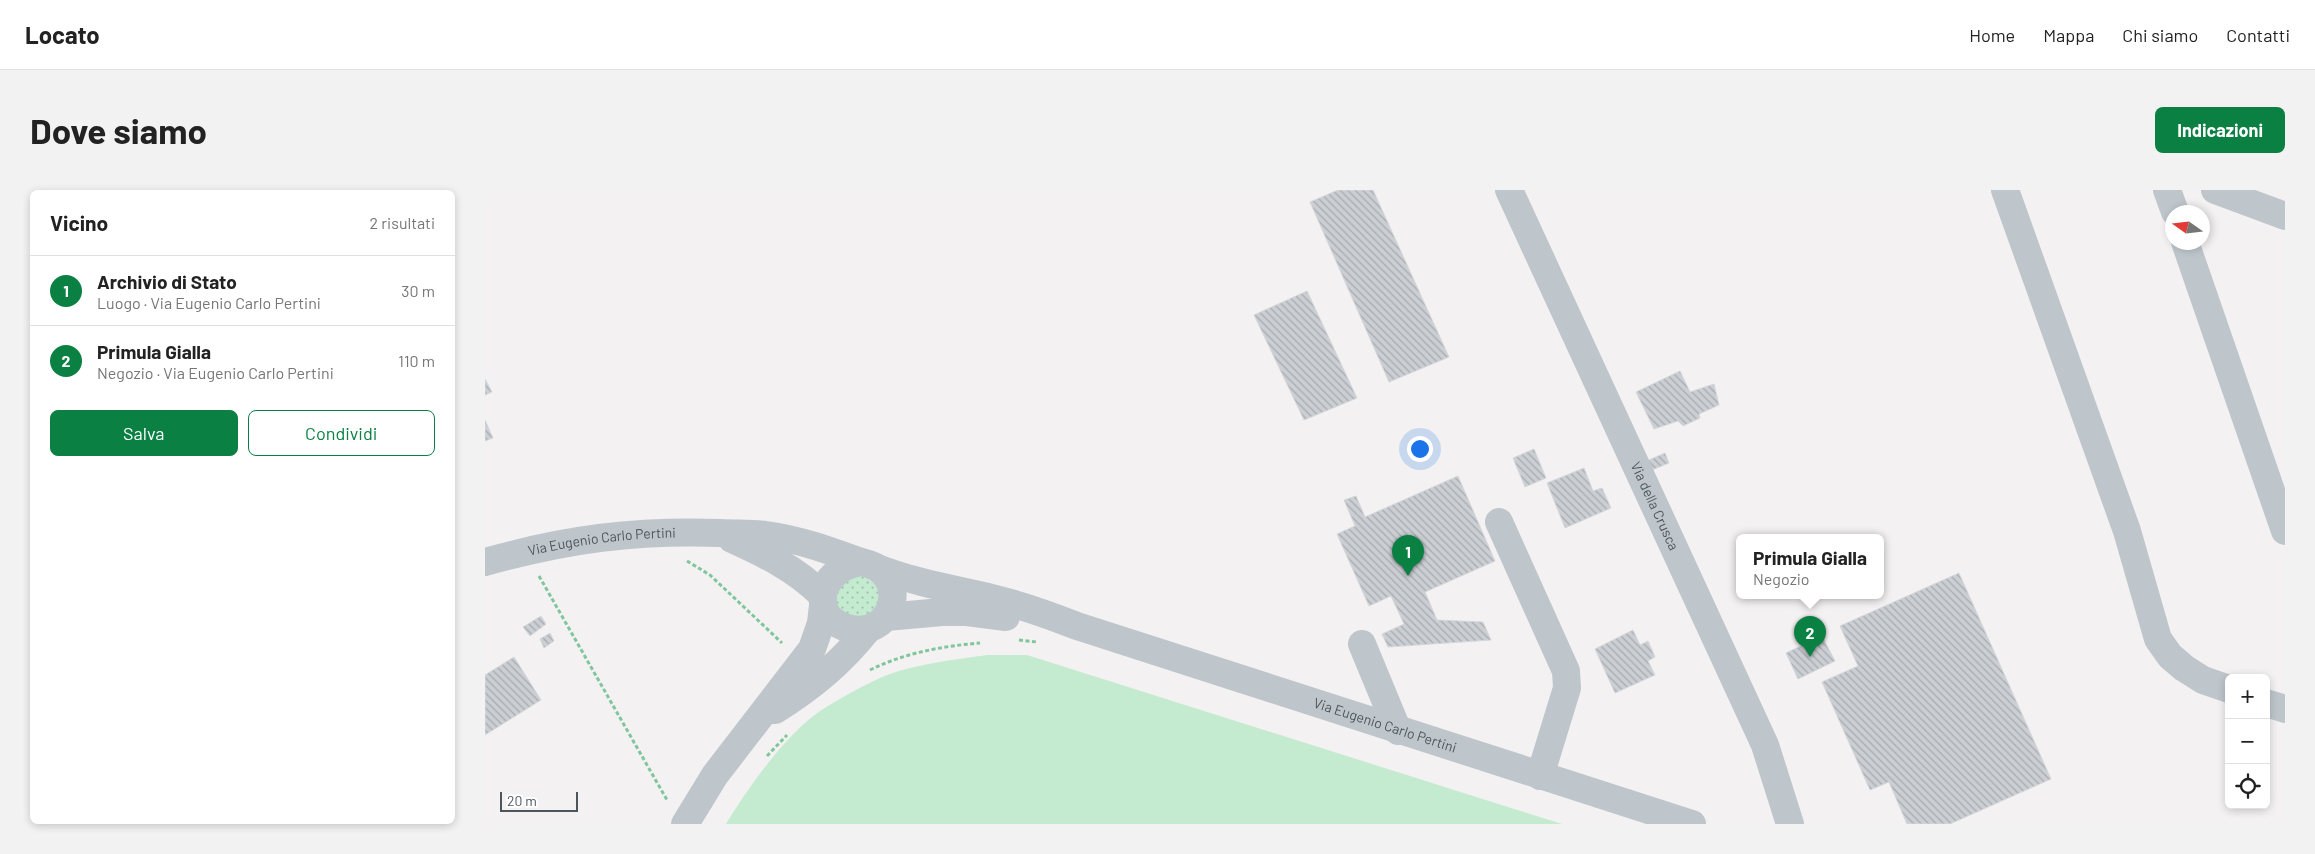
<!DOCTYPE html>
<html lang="it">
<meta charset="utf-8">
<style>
body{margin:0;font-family:Barlow,sans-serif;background:#f2f2f2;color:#222}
.controls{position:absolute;right:15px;bottom:15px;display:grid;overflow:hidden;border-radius:8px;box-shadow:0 2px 8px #0003}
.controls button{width:45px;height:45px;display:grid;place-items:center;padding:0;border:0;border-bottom:1px solid #e0e0e0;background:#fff;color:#222;font:25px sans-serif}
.compass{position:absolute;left:1680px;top:15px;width:45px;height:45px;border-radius:50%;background:#fff;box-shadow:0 2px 8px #0003;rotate:284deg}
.scale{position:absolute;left:15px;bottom:12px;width:78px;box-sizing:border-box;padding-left:5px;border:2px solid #4a555c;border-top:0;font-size:14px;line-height:18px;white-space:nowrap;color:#4a555c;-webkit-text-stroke:4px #fff;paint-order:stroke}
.you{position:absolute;left:934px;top:258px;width:18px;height:18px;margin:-12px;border:4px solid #fff;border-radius:50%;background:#1a73e8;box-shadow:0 0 0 8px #1a73e833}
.badge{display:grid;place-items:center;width:32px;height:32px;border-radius:50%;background:#0b8043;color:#fff;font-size:16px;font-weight:700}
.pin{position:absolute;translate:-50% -41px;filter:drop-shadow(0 1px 2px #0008)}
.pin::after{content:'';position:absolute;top:26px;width:18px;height:15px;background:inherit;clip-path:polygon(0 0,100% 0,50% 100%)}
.popup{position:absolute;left:1251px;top:344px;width:148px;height:65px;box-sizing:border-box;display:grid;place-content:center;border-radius:8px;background:#fff;filter:drop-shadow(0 1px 4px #0005);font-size:16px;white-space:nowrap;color:#767676}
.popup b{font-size:19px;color:#222}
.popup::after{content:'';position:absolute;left:50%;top:100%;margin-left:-10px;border:10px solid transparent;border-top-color:#fff}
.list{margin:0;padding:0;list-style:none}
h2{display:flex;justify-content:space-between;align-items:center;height:65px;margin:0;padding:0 20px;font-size:21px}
h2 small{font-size:16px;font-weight:400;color:#767676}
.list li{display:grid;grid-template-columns:32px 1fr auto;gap:15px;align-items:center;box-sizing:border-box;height:70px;padding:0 20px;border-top:1px solid #e0e0e0}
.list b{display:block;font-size:19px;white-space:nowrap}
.list p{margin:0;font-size:16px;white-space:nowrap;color:#767676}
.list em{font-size:16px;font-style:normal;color:#767676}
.actions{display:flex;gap:10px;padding:15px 20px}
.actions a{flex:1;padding:11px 0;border:1px solid #0b8043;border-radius:8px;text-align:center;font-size:18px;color:#0b8043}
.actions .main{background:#0b8043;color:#fff}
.icon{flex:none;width:28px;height:28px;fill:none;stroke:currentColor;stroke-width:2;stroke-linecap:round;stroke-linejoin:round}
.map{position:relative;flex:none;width:1800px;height:634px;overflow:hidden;border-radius:8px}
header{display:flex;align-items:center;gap:30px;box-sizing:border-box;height:70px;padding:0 25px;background:#fff;border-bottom:1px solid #e0e0e0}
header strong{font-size:24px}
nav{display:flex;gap:28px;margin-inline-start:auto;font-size:18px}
.intro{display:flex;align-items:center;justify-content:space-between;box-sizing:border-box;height:120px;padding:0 30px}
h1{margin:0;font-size:35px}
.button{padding:12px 22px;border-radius:8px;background:#0b8043;color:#fff;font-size:18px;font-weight:700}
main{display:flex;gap:30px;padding:0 30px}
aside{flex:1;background:#fff;border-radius:8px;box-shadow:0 2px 8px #0003}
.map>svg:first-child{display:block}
.grass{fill:url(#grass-dots)}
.green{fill:#c4ebd0}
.building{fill:url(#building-back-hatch);stroke:#d5d8db}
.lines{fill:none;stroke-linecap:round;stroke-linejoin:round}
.path{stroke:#80c69d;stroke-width:3;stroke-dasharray:4 2.5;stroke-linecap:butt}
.minor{stroke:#bec6cc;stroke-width:28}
.labels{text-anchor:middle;stroke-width:4;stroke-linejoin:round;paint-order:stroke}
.street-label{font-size:14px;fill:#4a555c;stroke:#fff}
</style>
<header>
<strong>Locato</strong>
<nav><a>Home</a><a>Mappa</a><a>Chi siamo</a><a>Contatti</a></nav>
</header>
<div class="intro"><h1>Dove siamo</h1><a class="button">Indicazioni</a></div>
<main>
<aside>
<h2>Vicino<small>2 risultati</small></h2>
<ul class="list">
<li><span class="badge">1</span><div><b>Archivio di Stato</b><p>Luogo · Via Eugenio Carlo Pertini</p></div><em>30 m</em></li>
<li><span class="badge">2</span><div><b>Primula Gialla</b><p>Negozio · Via Eugenio Carlo Pertini</p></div><em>110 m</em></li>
</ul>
<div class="actions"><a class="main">Salva</a><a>Condividi</a></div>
</aside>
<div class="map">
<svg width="1800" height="634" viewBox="0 0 1800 634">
<defs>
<pattern id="grass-dots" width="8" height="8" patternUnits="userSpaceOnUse" patternTransform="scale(1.25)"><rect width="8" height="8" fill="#c4ebd0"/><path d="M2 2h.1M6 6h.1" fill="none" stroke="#a1c1ac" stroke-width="1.8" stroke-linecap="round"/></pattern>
<pattern id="building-back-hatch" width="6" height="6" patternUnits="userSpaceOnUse" patternTransform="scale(1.25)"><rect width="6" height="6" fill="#cbced3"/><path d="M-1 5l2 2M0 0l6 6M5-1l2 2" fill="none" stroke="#a7aaae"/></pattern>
</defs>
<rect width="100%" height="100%" fill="#f3f1f1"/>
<path class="grass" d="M372,381L400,400L387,431L356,426L349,403Z"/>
<path class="green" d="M502,465H542L1077,634H241C263,598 300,545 335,521C354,509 375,497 395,488C427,474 468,470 502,465Z"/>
<g class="building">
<path d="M853,0H888L964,167L904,192L825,12Z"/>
<path d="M822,101L872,208L819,230L769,125Z"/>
<path d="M1195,181L1205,202L1229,194L1234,215L1214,224L1215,228L1198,236L1193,231L1169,239L1151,202Z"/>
<path d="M0,189L7,202L0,205Z"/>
<path d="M0,230L8,248L0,251Z"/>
<path d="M1049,259L1061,288L1040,297L1028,268Z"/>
<path d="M1180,263L1184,273L1162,282L1157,273Z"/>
<path d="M1099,278L1108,301L1117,298L1126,318L1080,338L1062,293Z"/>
<path d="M973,286L1010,371L940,402L952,430L998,432L1006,450L903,457L897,444L919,434L906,406L884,416L852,344L870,336L859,310L871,306L880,327Z"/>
<path d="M1474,383L1566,589L1465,634H1422L1404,592L1385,600L1337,492L1373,476L1355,436Z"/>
<path d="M56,426L61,434L45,446L38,437Z"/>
<path d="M1148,440L1155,455L1163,451L1170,467L1163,471L1170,485L1130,503L1110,459Z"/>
<path d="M65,443L69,451L59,458L55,449Z"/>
<path d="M1337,446L1350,471L1313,489L1301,463Z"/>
<path d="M29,467L56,510L0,545V485Z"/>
</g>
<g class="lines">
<g class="path">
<path d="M202,371L225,385L297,453"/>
<path d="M54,386L182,610"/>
<path d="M534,450L552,452"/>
<path d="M385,480C419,463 458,456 495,453"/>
<path d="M282,566L302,545"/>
</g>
<g class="minor">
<path id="s1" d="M1024,0L1280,555L1305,634"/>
<path d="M1520,0L1642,341L1673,449L1685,466L1699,478L1718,490L1744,499"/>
<path d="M1682,0L1690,22"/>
<path d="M1730,0L1800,26"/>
<path d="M1700,52L1800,341"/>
<path d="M1014,332L1081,481L1082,498L1055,586"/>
<path d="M247,349C280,364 311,379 337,405"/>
<path id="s2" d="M0,372C82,349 150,340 236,343C251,344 267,343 281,345C313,349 346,361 376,372"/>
<path d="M376,372C430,382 408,455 359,437C352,434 345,430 341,423C329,398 352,375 376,372Z"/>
<path id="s3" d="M395,379C432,393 469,399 507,408C536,415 564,425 592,436L1207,634"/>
<path d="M401,427L457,422H482L521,427"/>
<path d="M877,454L913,541"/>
<path d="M1781,513L1800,519"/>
<path d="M290,520C327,497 356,473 383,439"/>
<path d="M200,634L230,585L327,459L336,433L338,416"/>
</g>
</g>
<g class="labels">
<g class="street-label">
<text dy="5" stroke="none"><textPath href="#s1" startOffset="348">Via della Crusca</textPath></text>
<text dy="5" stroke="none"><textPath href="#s2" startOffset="119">Via Eugenio Carlo Pertini</textPath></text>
<text dy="5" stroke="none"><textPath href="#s3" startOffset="529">Via Eugenio Carlo Pertini</textPath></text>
</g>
</g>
</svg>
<div class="controls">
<button>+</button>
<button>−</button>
<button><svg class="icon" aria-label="locate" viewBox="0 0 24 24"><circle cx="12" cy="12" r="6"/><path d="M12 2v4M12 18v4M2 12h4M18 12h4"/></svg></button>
</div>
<svg class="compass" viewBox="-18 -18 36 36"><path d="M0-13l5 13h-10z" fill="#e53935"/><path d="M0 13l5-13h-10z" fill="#767676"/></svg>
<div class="scale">20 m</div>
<div class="you"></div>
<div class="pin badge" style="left:923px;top:386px">1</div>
<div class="pin badge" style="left:1325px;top:467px">2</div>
<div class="popup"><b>Primula Gialla</b>Negozio</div>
</div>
</main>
